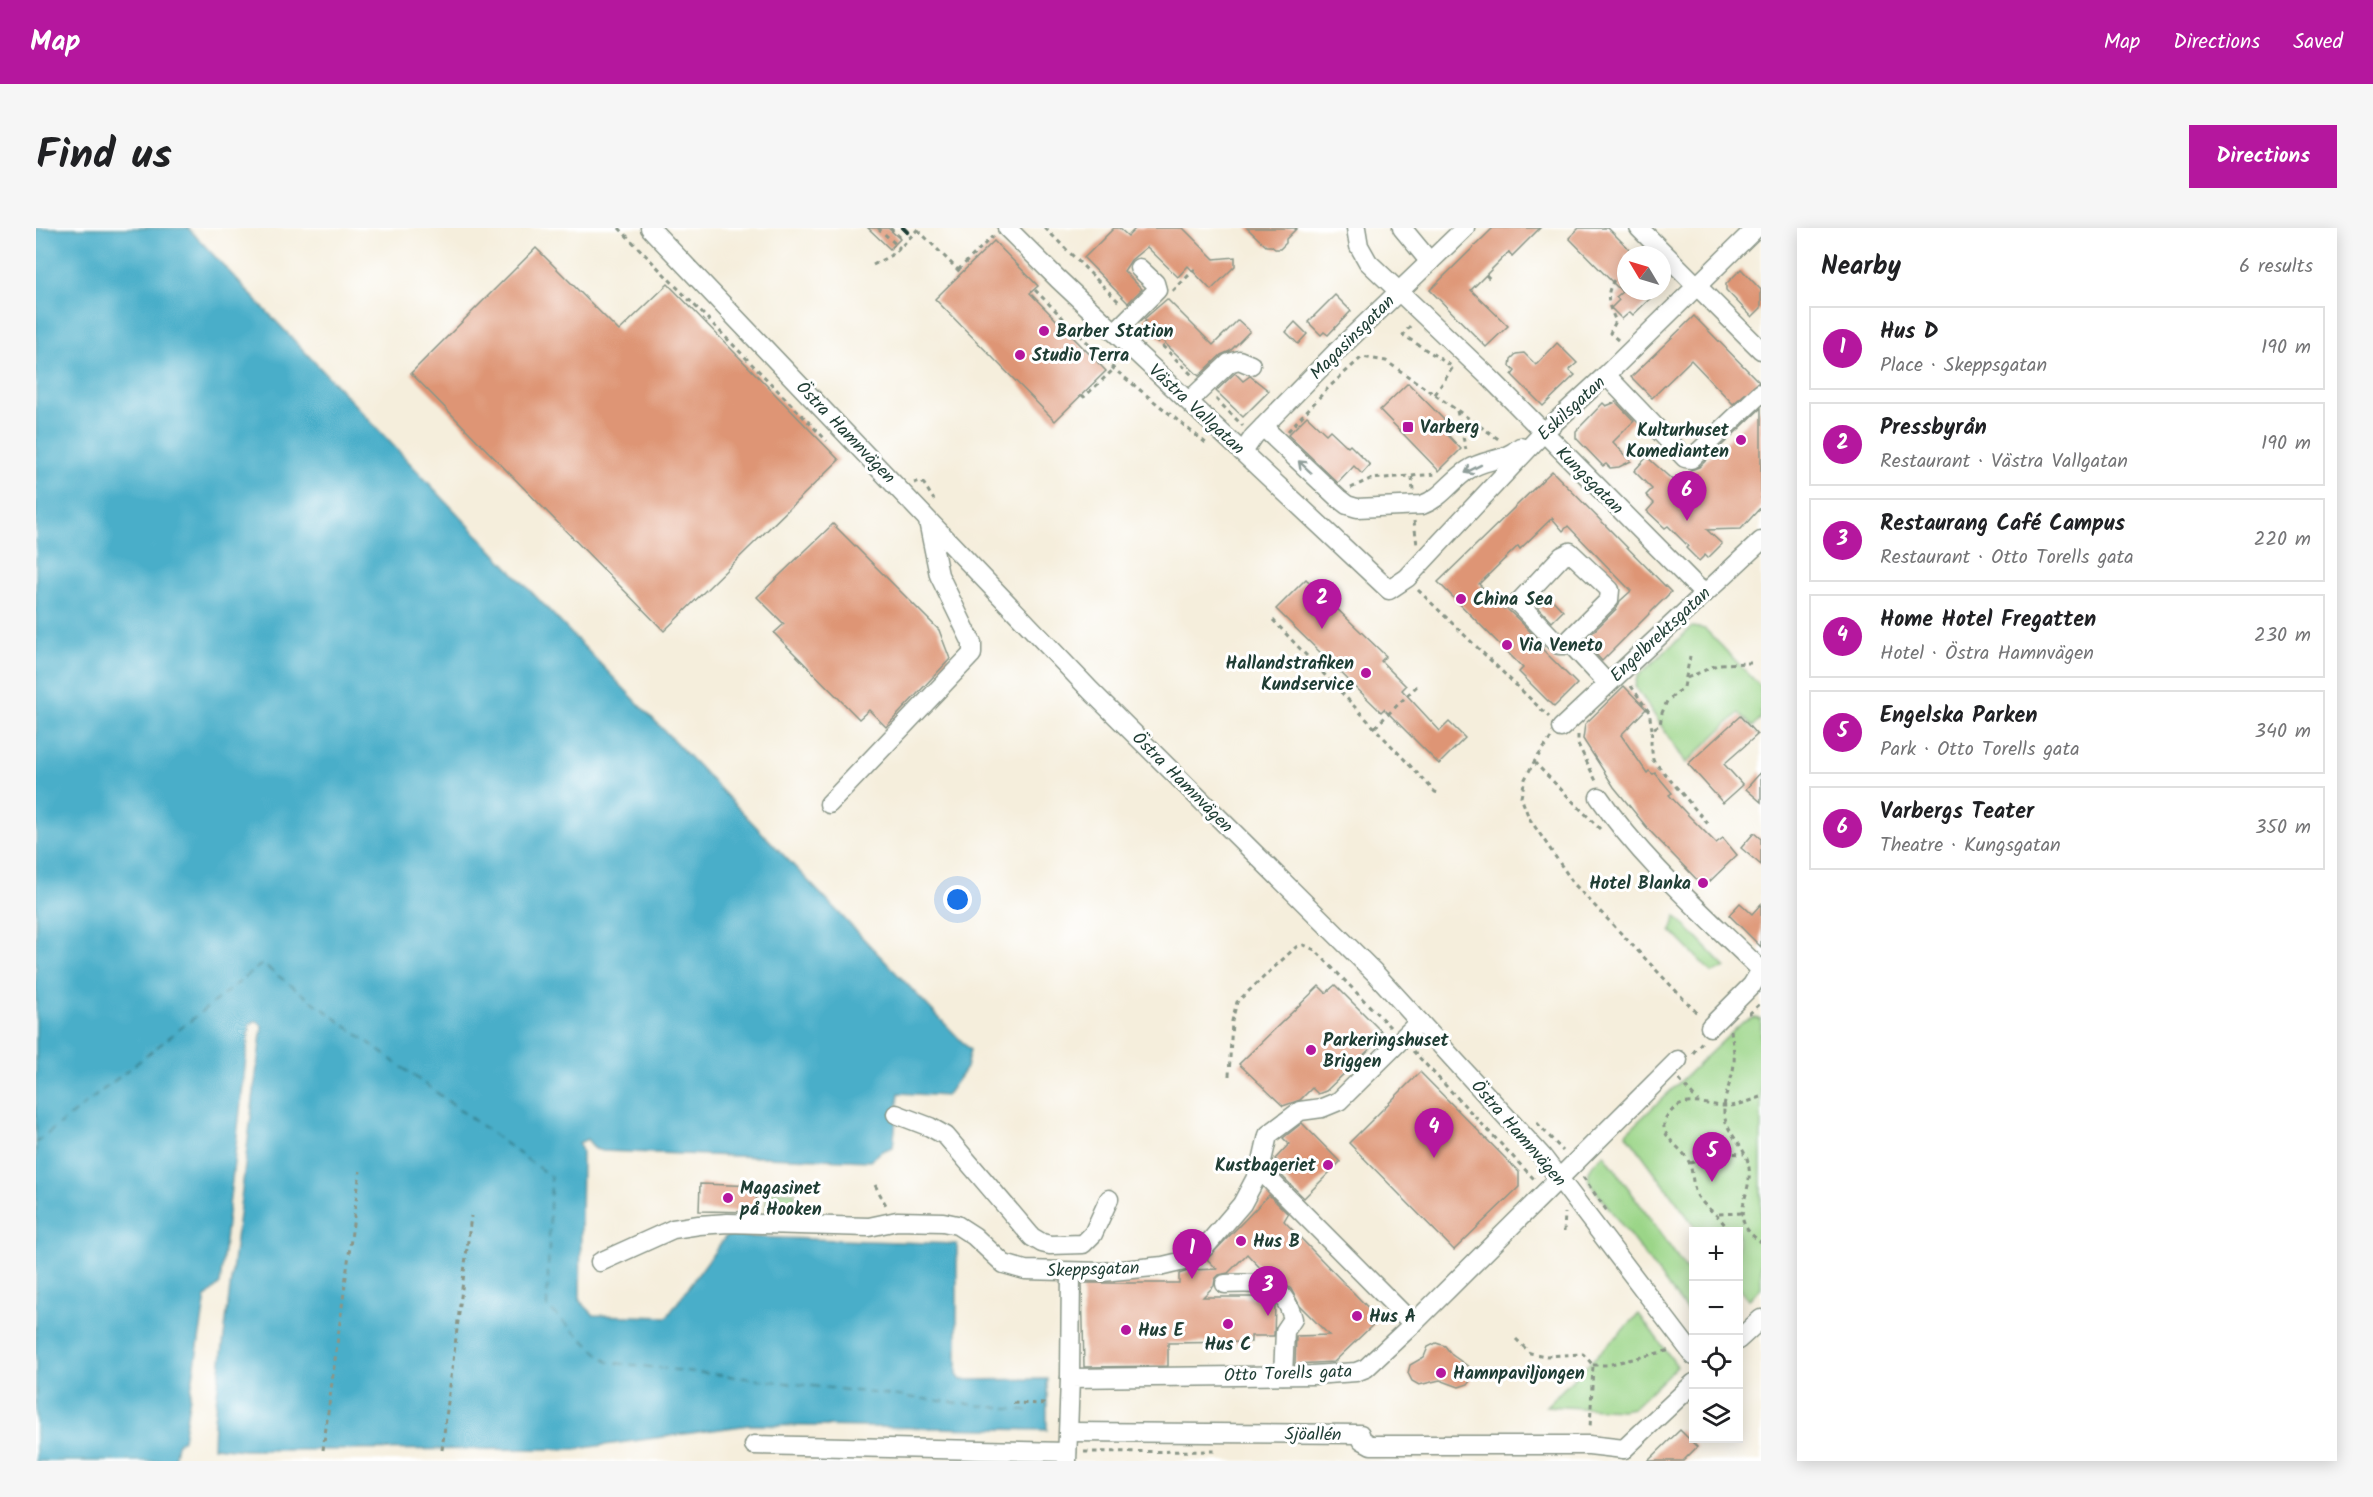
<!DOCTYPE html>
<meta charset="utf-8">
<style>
body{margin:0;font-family:Kalam,sans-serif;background:#f6f6f6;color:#202124}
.controls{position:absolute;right:18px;bottom:18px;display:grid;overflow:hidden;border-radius:0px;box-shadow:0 3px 15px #0003}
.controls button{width:54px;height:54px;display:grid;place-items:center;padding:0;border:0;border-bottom:2px solid #e0e0e0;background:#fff;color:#202124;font:30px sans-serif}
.compass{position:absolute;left:1581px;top:18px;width:54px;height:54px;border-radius:50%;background:#fff;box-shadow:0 3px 15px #0003;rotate:308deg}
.you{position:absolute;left:922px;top:672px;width:21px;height:21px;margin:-15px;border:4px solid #fff;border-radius:50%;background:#1a73e8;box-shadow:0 0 0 9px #1a73e833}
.badge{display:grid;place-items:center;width:39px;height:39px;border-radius:50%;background:#b5179e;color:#fff;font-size:20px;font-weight:700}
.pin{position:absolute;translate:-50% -50px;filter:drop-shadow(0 2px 3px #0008)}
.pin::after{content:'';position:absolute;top:32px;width:21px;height:18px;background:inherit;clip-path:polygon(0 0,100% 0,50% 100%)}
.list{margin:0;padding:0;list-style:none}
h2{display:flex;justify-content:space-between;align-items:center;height:78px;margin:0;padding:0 24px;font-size:26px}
h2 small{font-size:20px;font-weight:400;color:#757577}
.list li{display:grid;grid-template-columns:39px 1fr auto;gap:18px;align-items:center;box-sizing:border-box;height:84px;margin:0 12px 12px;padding:0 12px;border:2px solid #e0e0e0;border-radius:0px}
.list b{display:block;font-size:22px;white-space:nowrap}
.list p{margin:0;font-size:20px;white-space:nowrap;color:#757577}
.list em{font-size:20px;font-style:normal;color:#757577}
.icon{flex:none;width:33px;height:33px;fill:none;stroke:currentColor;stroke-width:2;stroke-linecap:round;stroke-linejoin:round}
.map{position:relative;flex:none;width:1725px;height:1233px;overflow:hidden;border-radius:0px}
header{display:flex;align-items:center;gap:36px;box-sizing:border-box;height:84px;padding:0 30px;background:#b5179e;color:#fff}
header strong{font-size:28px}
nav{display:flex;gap:33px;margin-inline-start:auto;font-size:21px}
.intro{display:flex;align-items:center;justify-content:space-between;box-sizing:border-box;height:144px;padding:0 36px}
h1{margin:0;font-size:42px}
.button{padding:15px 27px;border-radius:0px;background:#b5179e;color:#fff;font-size:21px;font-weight:700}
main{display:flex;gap:36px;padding:0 36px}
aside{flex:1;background:#fff;border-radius:0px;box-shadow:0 3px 15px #0003}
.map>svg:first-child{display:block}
.green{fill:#9bd588;stroke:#5d895e;stroke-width:1.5}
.water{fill:#49aec9;stroke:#34767e;stroke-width:1.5}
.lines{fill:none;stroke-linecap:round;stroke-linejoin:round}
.ferry{stroke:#2e6568;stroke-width:1.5;stroke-dasharray:8 6;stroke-linecap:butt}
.building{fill:#de9574}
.minor-casing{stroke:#8a9688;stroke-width:21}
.path{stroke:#8a9688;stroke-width:3;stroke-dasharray:4.5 4.5;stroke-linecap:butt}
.minor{stroke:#fff;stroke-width:18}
.rail{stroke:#1f3d34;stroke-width:4.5}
.oneway{stroke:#8f9e9a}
.poi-dot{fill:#b5179e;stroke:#fff;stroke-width:2}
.labels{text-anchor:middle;stroke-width:6;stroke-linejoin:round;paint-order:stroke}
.poi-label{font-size:18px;font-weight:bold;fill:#1f3d34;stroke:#fff;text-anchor:start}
.street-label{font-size:18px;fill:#1f3d34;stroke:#fff}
</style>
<header>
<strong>Map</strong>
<nav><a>Map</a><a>Directions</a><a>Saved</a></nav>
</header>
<div class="intro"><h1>Find us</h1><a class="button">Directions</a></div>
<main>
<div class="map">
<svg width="1725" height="1233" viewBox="0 0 1725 1233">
<rect width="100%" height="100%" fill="#fff"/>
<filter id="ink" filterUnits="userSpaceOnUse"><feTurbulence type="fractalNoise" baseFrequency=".0167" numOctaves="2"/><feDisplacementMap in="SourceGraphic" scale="12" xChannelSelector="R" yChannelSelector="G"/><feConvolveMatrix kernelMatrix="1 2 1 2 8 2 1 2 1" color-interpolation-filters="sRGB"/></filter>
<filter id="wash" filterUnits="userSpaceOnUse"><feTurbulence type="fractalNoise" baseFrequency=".008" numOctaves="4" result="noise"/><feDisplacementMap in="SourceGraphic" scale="24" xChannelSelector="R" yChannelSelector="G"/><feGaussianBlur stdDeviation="1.35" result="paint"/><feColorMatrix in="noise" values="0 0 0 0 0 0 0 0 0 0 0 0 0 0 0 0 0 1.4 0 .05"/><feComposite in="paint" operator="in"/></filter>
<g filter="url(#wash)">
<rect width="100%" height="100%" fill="#f5eedc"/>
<g class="green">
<path d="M1656,399L1669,401L1725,459V490L1717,499L1703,485L1650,535L1599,458L1601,449Z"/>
<path d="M1640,688L1690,740L1676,745L1635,703Z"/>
<path d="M1718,790L1725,791V1060L1712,1072L1703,1059L1702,1004L1662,1003L1590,905L1707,794Z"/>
<path d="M1568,926L1657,1051V1091L1553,954C1550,940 1559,934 1568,926Z"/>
<path d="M731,963L759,964L758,983L730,982Z"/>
<path d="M1603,1086L1641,1138L1597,1180L1586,1182L1510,1178Z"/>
</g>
<path class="water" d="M0,0H152L486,354L934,822L930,840L910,868L863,865L857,919L846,923L834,933L567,923L559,921L551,911L543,915L546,924L544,1073L558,1087L631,1089L690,1008L921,1016V1147L925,1152L1011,1151V1202L713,1197L540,1221L208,1222L177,1219L178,1191L226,798L221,793L214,796L184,1056L170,1069L147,1211L141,1216L138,1233H0Z"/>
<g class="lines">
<path class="ferry" d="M0,915L226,736L515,949L511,1079L572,1134L991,1183L993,1176"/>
</g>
<g id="blocks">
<g class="building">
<path d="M832,0H852L864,11L854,21Z"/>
<path d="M1078,0H1083L1092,8L1100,0H1147L1178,31L1199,29V38L1175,62L1152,38L1142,49L1111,19L1095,32L1088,43L1106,61L1092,75L1048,30Z"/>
<path d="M1211,0H1261L1250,11V15L1244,21H1239L1235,18H1230Z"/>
<path d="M1457,0H1504L1476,28L1473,24L1435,62L1472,98L1450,119L1394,62Z"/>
<path d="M1543,0H1572L1599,27H1590V63H1622L1597,87L1594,84L1586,91L1575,80L1583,72L1580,69L1586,64L1533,10Z"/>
<path d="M958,13L1002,58L994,65L1070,143L1019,193L899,71Z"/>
<path d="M500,20L583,103L632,56L803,232L628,403L375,145Z"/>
<path d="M1705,41L1725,62V80L1716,89L1690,62V56Z"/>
<path d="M1299,67L1315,83L1292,107L1288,104L1285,107L1272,94Z"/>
<path d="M1131,71L1177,117L1202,92L1214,103L1194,123L1185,127L1163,148L1108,95L1110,93L1108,91Z"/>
<path d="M1658,88L1723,154L1697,176L1655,132L1616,170L1595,149Z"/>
<path d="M1259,94L1271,106L1262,116L1250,104Z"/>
<path d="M1521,115L1541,135L1533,142L1539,147L1507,178L1476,147L1479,143L1474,138L1475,131L1480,126L1488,125L1500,137Z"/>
<path d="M1199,145L1207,153L1214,148L1233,163L1207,189L1180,163Z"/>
<path d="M1372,155L1414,198L1408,203L1425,221L1403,243L1344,182Z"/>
<path d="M1580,174L1598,193L1577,214L1595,233L1583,239L1574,240L1570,236L1567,238L1540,210V203L1567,175L1570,178Z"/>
<path d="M1725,180V279L1705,301L1671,302L1686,316L1672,330L1669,327L1663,333L1650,320L1652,318L1632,298L1629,300L1611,283L1618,275L1610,267L1616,261L1598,243L1611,229L1641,256L1655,242L1663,239Z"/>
<path d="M1271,188L1290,206L1294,202L1312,219L1314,217L1334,237L1326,246L1318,238L1302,255L1252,207Z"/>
<path d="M1516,243L1635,364L1566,433L1548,413L1581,380L1584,373L1595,363L1532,298L1527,303L1516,290L1484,321L1482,318L1443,356L1468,381L1469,379L1485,394L1508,418L1506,421L1541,456L1518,479L1483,444L1487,440L1402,354Z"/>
<path d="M797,296L903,402L914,431L850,499L833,482L823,491L738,405L748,396L721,369Z"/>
<path d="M1270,351L1350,428L1345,433L1370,458L1366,462L1404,503L1413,494L1429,510L1403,536L1348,481L1345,484L1240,381Z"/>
<path d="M1513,368L1527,383L1516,394L1502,379Z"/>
<path d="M1588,458L1610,481L1585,507L1611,545L1613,543L1617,546L1619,545L1636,565L1633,567L1650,585L1680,615L1687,610L1701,627L1668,659L1613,602L1578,559L1547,511L1549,496Z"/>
<path d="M1704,488L1721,507L1688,536L1707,557L1687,575L1652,536Z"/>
<path d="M1725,544V574L1710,561Z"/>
<path d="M1718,605L1725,611V637L1705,620Z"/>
<path d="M1704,675L1716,686L1725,676V719L1693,687Z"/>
<path d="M1299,757L1345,803L1338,811L1341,814L1290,863L1282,866L1276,860L1264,872L1247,878L1203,836L1283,758L1290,765Z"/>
<path d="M1384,844L1483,944V959L1418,1022L1313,915Z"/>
<path d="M1266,895L1304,934L1268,970L1242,944L1247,939L1239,931L1253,916L1247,910Z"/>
<path d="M664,956L721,958L720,984L663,983Z"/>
<path d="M1233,967L1252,986L1248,993L1343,1091L1298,1134L1259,1136L1260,1108L1293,1107L1264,1078L1255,1061L1245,1053L1231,1047L1211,1026L1192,1045L1183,1047L1179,1051L1178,1058L1167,1069H1226L1234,1072L1239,1077L1238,1108H1215V1114L1132,1115V1138L1048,1139L1046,1055H1143V1046L1155,1042L1181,1041L1171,1031Z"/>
<path d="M1400,1115L1409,1118L1416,1127L1433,1139L1436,1148L1432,1156L1423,1159L1404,1152L1383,1157L1376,1153L1372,1145L1374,1137L1388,1129L1392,1119Z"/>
<path d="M1644,1202L1661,1219L1647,1233H1612Z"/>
</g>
</g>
</g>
<g filter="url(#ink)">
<use href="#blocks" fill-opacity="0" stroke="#8a9688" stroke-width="1.5"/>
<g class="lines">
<g class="minor-casing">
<g id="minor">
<path d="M614,0L1055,463L1338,744L1506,928L1658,1128"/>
<path d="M971,0L1022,51L1353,362L1371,350L1507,205L1570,147L1720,0"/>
<path d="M1320,0L1323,18L1332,34L1457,153L1668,366"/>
<path d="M1366,0L1394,34"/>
<path d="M1603,0L1725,122"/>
<path d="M1079,104L1121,62L1119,55L1103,40"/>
<path d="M1570,147L1649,230L1655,231L1725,165"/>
<path d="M1153,173L1193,135L1203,132L1215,137"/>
<path d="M1227,199L1302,270L1311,277L1321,280L1386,277C1406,270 1415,253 1432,242C1449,230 1466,235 1484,219"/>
<path d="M1207,224L1218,208L1302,122L1429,0"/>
<path d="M1535,417H1523L1482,375L1526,328L1534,324L1574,362L1573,372L1534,411V415L1571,455"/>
<path d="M1525,500L1725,313"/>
<path d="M1563,569C1607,634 1669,687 1725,742L1716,757L1674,799"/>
<path d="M793,576L936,426V415L903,347L892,293"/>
<path d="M860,886L894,899L910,908L996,1009L1006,1015L1014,1017L1047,1016L1057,1006L1073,971"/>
<path d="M1224,942L1377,1096"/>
<path d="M564,1034L637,1001L663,997L692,995L833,999L861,993L907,994L921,997L938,1008L968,1036L989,1042L1066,1044L1127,1038L1148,1033L1170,1018L1206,976L1224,942L1232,907L1264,883L1286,880L1303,873L1383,794"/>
<path d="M1189,1056C1223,1055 1247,1052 1257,1091L1249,1103L1247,1147"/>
<path d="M1702,1112L1725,1091"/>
<path d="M1034,1150L1035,1044"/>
<path d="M1033,1204L1324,1206L1326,1212L1335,1217H1553L1588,1221"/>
<path d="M718,1217L1031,1224"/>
<path d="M1588,1221L1658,1155"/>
<path d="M1031,1233L1034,1150L1277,1147L1320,1144L1330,1140L1377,1096L1642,832"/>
</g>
</g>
<g class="path">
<path d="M583,0L791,213"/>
<path d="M842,0L864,20"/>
<path d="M854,0L865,10"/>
<path d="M1009,0L1084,75"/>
<path d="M882,2L925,45"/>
<path d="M837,37L859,25L883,0"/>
<path d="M922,42L957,8"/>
<path d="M1450,47L1455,52"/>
<path d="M999,62L1078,141L1171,216"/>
<path d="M1137,63L1159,41"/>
<path d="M1374,98L1367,107L1417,139L1398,168"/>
<path d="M1107,99L1156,147"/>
<path d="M1582,112L1574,105L1580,93C1567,69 1571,57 1590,38"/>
<path d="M1046,167L1048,169L1078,141"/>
<path d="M1180,171L1207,198"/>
<path d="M1421,183L1430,222"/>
<path d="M1252,203L1293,159L1326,129L1350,133L1464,212"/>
<path d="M1376,249L1377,263"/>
<path d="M878,255L884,253L888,256L898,272"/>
<path d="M1315,260L1334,251L1402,246"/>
<path d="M1378,293L1381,317"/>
<path d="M1382,362L1513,489"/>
<path d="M1237,392L1399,564L1404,565"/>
<path d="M1654,428L1648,459L1631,473L1626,485L1624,497L1616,501L1615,515L1617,532L1672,596"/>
<path d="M1281,437L1289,429"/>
<path d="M1651,450L1683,436L1715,435"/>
<path d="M1595,458L1613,484L1616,501"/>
<path d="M1339,499L1382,457"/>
<path d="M1542,507V516L1560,553"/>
<path d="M1515,510L1498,534L1489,551L1485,569L1493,590L1538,656L1663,787"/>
<path d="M1498,534L1564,601"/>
<path d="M1713,786L1725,775"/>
<path d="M1695,802C1696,813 1699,824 1698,835C1697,851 1687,868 1688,885C1690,905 1707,916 1712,934C1720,968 1687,988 1725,1014"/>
<path d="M1377,823L1498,951"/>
<path d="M1657,825L1666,814"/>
<path d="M1193,848L1196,793L1201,774L1260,719L1268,717L1279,722L1354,799"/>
<path d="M1643,852L1662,873"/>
<path d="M1501,895L1527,923"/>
<path d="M1654,935L1691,925L1708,926"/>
<path d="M1547,949L1571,983"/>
<path d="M839,957L851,979"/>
<path d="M1683,986L1705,985"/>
<path d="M1528,1004L1529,985"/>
<path d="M1693,1004C1684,986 1672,983 1662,969C1654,956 1659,941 1650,929C1642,917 1626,910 1628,894C1642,866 1663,876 1687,878C1700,879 1713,873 1725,869"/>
<path d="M1480,1111L1494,1125L1510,1128L1547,1126L1557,1137L1554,1201"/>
<path d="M1557,1137H1571L1635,1122"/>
<path d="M977,1175L1011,1176"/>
<path d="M287,1222L324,943"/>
<path d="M406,1222L435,988"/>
<path d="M1048,1224L1182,1223"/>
</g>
<use href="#minor" class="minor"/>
<path class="rail" d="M867,0L871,4"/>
</g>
<defs><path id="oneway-shaft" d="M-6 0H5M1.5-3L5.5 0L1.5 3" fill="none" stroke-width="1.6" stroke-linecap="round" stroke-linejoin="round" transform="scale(1.5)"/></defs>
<g class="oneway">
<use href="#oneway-shaft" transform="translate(1269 239) rotate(-137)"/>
<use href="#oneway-shaft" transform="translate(1437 241) rotate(153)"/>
</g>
</g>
<g class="poi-dot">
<circle cx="1008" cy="103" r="6"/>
<circle cx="984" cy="127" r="6"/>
<rect x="1366" y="193" width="12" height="12" rx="3"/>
<circle cx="1705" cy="212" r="6"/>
<circle cx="1425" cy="371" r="6"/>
<circle cx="1471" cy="417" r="6"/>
<circle cx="1330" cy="445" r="6"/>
<circle cx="1667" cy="655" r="6"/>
<circle cx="1275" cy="822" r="6"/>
<circle cx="1292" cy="937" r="6"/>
<circle cx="692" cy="970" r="6"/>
<circle cx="1205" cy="1013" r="6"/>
<circle cx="1321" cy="1088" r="6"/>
<circle cx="1192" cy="1096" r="6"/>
<circle cx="1090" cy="1102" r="6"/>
<circle cx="1405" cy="1145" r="6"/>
</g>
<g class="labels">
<g class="poi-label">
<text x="1020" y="109">Barber Station</text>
<text x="996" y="133">Studio Terra</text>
<text x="1384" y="205">Varberg</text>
<text x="1693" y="208" text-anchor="end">Kulturhuset<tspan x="1693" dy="21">Komedianten</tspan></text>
<text x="1437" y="377">China Sea</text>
<text x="1483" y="423">Via Veneto</text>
<text x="1318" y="441" text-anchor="end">Hallandstrafiken<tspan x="1318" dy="21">Kundservice</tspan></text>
<text x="1655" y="661" text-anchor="end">Hotel Blanka</text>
<text x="1287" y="818">Parkeringshuset<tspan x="1287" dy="21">Briggen</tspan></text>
<text x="1280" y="943" text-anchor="end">Kustbageriet</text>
<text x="704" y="966">Magasinet<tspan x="704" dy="21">på Hooken</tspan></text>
<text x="1217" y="1019">Hus B</text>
<text x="1333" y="1094">Hus A</text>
<text x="1102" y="1108">Hus E</text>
<text x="1192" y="1122" text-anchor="middle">Hus C</text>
<text x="1417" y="1151">Hamnpaviljongen</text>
</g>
<g class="street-label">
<text transform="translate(1316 109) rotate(-45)" y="6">Magasinsgatan</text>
<text transform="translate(1535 180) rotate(-43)" y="6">Eskilsgatan</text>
<text transform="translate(1161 181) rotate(43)" y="6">Västra Vallgatan</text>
<text transform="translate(810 204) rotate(46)" y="6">Östra Hamnvägen</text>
<text transform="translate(1554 252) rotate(45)" y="6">Kungsgatan</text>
<text transform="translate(1624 406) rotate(-43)" y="6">Engelbrektsgatan</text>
<text transform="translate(1147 554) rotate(45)" y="6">Östra Hamnvägen</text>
<text transform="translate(1483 905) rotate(49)" y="6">Östra Hamnvägen</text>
<text transform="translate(1057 1041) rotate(-2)" y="6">Skeppsgatan</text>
<text transform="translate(1252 1145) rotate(-2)" y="6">Otto Torells gata</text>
<text transform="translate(1277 1206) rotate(1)" y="6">Sjöallén</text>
</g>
</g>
</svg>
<div class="controls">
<button>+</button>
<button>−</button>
<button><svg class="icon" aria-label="locate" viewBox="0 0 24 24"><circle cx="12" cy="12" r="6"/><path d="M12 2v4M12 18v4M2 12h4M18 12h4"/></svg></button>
<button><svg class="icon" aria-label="layers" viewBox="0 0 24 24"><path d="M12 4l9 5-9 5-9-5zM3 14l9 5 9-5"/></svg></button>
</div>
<svg class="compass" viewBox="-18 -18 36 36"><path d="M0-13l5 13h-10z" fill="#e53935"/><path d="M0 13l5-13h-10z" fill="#757577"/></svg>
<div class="you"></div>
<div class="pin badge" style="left:1156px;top:1051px">1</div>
<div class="pin badge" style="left:1286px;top:401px">2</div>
<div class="pin badge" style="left:1232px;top:1088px">3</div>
<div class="pin badge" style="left:1398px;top:930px">4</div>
<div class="pin badge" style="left:1676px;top:954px">5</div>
<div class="pin badge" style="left:1651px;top:293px">6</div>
</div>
<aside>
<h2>Nearby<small>6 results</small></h2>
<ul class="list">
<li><span class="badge">1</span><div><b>Hus D</b><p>Place · Skeppsgatan</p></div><em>190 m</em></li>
<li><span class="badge">2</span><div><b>Pressbyrån</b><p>Restaurant · Västra Vallgatan</p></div><em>190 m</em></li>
<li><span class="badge">3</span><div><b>Restaurang Café Campus</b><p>Restaurant · Otto Torells gata</p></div><em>220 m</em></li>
<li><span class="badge">4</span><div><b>Home Hotel Fregatten</b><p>Hotel · Östra Hamnvägen</p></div><em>230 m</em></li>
<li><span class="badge">5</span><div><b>Engelska Parken</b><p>Park · Otto Torells gata</p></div><em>340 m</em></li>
<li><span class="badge">6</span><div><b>Varbergs Teater</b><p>Theatre · Kungsgatan</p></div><em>350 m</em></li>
</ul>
</aside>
</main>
